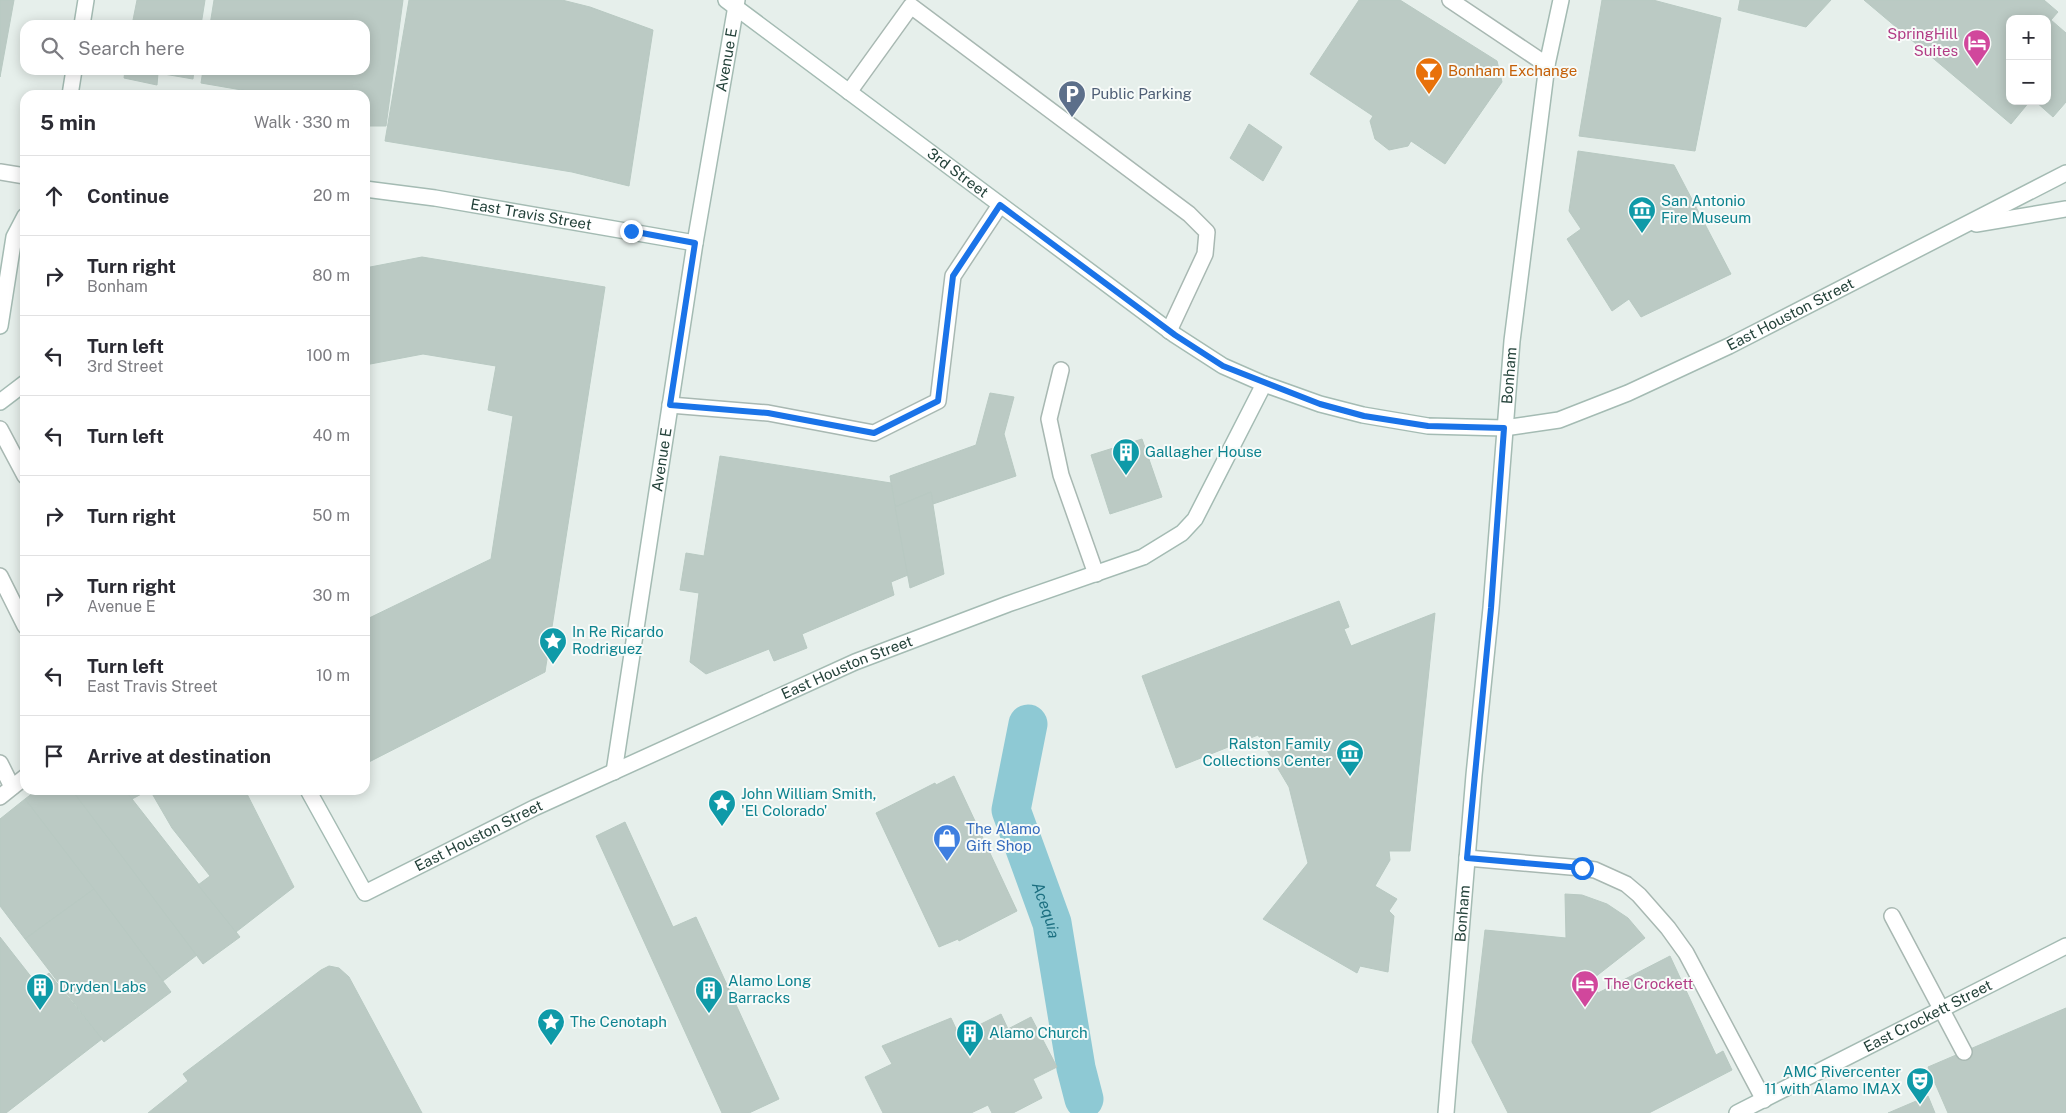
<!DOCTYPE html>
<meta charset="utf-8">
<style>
body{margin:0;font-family:"Public Sans",sans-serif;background:#f2f2f3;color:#2b2b33}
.controls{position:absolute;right:15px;top:15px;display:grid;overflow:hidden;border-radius:10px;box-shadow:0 2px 12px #0003}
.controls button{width:45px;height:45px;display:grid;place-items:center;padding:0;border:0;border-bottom:1px solid #e1e1e2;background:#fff;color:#2b2b33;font:25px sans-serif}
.stop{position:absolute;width:15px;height:15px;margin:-11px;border:4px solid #1a73e8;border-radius:50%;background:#fff}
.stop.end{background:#1a73e8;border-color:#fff;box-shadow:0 1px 5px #0008}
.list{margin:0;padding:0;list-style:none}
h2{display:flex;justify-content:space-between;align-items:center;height:65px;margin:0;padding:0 20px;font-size:21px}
h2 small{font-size:16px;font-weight:400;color:#7c7c81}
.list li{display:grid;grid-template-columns:32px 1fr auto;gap:15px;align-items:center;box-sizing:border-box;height:80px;padding:0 20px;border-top:1px solid #e1e1e2}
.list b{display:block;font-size:19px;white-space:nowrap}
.list p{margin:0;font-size:16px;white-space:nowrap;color:#7c7c81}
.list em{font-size:16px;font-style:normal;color:#7c7c81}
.icon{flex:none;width:28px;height:28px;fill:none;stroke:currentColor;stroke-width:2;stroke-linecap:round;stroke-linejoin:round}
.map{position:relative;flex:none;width:2066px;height:1113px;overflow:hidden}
.search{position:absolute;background:#fff;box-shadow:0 2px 12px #0003;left:20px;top:20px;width:350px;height:55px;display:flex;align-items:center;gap:12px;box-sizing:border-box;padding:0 18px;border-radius:15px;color:#7c7c81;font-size:19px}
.panel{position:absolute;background:#fff;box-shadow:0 2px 12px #0003;left:20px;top:90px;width:350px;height:705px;border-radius:15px}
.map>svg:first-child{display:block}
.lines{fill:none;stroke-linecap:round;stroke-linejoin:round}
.canal{stroke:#8ec9d4;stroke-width:39}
.building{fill:#bbcac4;stroke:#b8c9c2}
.lane-casing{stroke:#a8b8b2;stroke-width:18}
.street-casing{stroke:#a8b8b2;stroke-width:18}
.secondary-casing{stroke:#a4bbb3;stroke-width:18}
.lane{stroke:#fff;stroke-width:15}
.street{stroke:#fff;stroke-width:15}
.secondary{stroke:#fff;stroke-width:15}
.route{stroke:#1a73e8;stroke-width:6}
.labels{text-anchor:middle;stroke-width:4;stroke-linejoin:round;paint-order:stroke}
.hotel-label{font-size:15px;fill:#b23c85;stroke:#f7fbf9;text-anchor:end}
.street-label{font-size:15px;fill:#24423a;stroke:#f7fbf9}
.food-label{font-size:15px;fill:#c56008;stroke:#f7fbf9;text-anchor:start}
.service-label{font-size:15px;fill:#4e5e75;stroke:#f7fbf9;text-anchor:start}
.culture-label{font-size:15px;fill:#0d838f;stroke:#f7fbf9;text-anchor:start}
.shop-label{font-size:15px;fill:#366cbe;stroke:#f7fbf9;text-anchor:start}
.water-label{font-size:16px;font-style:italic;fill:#1c6f80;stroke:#f7fbf9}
</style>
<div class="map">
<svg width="2066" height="1113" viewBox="0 0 2066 1113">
<rect width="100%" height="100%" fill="#e6efeb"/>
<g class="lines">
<path class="canal" id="s1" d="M1028,724L1011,810L1052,923L1076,1068L1084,1099"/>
</g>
<g class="building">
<path d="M0,0H14L0,77Z"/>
<path d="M137,0H205L201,25H132Z"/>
<path d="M214,0H403L386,126H365V95H271L201,83L203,70H365V25H210Z"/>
<path d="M409,0H562L590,7L653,30L629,186L572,172L385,141Z"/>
<path d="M1359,0H1400L1497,61L1502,82L1445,164L1411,141L1408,146L1389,150L1375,139L1370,121L1373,116L1310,74Z"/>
<path d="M1602,0H1653L1721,18L1695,151L1579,136Z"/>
<path d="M1740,0H1831L1806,27L1738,10Z"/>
<path d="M1864,0H2044L2058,12L2051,20L2066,33V102L2053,117L2035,101H2047V19H2010V101H2030L2011,124Z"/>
<path d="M125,70H194L193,79L158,73L157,85L124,78Z"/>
<path d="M1249,124L1282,147L1263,181L1230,158Z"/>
<path d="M1578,151L1674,165L1731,274L1641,317L1629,299L1612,311L1567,239L1581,229L1569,211Z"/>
<path d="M422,257L605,287L545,672L365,764V620L491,559L513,416L488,410L496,366L423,354L365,365V268Z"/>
<path d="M990,393L1014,397L1004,434L1016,476L933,504L931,492L895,507L890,476L976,445Z"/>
<path d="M1142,439L1162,497L1110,514L1091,455Z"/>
<path d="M720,456L891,483L908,575L891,582L894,595L802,634L807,648L774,661L769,649L706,674L690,662L699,593L680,590L686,553L704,556Z"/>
<path d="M931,492L944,574L910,588L895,507Z"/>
<path d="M1339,601L1349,627L1344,629L1351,646L1435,613L1410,851H1389L1390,860L1375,886L1397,899L1389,911L1394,916L1388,972L1360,966L1357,973L1263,919L1308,863L1289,787L1258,735L1176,768L1142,676Z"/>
<path d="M954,776L1017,911L959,941L958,939L939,947L876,813L935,783L936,785Z"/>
<path d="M37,790H72L197,955L163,981L25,799Z"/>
<path d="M72,790H125L240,937L203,964Z"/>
<path d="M125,790H149L132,799Z"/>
<path d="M150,790H245L294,887L236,932L198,885L210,876L172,828Z"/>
<path d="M25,799L94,889L25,939L0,906V819Z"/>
<path d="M625,822L673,927L696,917L779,1099L749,1113H722L596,836Z"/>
<path d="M94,889L171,992L104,1042L25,939Z"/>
<path d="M1565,894L1582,895L1607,904L1628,918L1645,938L1590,981L1598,993L1670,956L1716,1055L1723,1051L1732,1070L1649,1113H1508L1472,1042L1485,930L1566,938Z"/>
<path d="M0,937L36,983L49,973L102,1039L6,1113H0Z"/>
<path d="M329,966L339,968L349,977L422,1113H148L188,1081L183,1074L321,970Z"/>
<path d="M2066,1008V1113H1948L1928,1067Z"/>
<path d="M1001,1014L1008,1029L1031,1017L1057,1067L1033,1079L1042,1098L1013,1113H992L988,1105L971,1113H883L865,1077L892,1064L882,1046L951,1018L959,1035Z"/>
<path d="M1928,1096L1935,1113H1888Z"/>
</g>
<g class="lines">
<g class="lane-casing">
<g id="lane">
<path d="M849,92L911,6L1189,214L1207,232L1205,254L1169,331"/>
<path d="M0,172L25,176"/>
<path d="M1061,370L1049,419L1061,475L1096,574"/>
<path d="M670,405L768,413L874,433L938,401L953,276L1000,205"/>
<path d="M0,429L25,476"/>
<path d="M0,576L25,626"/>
<path d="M0,763L12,787"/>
<path d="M0,797L25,777"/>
<path d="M1467,858L1582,868L1595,870L1626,884L1639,895L1668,928L1686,953L1764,1100"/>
<path d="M1892,916L1964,1052"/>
</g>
</g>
<g class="street-casing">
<path id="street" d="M1450,0L1547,65"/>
</g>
<g class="secondary-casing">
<g id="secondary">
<path id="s2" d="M726,0L1175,335L1223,366L1264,384L1320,404L1363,415L1428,426L1504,428L1559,420L1628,393L1729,346L2066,173"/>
<path d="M82,25L86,0"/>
<path d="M70,95L74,70"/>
<path id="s3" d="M365,189L435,198L695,243"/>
<path d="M1976,224L2066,209"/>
<path d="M0,326L14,237L25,216"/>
<path d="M0,402L25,383"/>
<path id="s4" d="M614,772L695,243L737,0"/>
<path id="s5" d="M308,790L365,893L534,808L855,662L1008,604L1143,557L1182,533L1195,519L1264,384"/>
<path id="s6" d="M1446,1113L1474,775L1491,608L1512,341L1547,65L1561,0"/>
<path id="s7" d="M1737,1113L2066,946"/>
</g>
</g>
<use href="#lane" class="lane"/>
<use href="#street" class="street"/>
<use href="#secondary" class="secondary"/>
</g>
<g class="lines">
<path class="route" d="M631,231L695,243L670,405L768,413L874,433L938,401L953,276L1000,205L1175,335L1223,366L1320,404L1364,416L1428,426L1504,428L1491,608L1467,858L1582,868"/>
</g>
<defs>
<g id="hotel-pin" transform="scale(1.4375)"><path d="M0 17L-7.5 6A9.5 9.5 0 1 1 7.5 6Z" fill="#d1479c" stroke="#f7fbf9"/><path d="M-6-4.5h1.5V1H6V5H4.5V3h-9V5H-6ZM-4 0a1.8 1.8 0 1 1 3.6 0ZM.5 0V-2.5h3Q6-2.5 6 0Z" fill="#fff"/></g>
<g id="bar-pin" transform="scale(1.4375)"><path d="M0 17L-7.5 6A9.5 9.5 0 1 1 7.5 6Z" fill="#e8710a" stroke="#f7fbf9"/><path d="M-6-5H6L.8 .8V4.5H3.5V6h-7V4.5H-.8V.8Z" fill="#fff"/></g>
<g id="parking-pin" transform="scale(1.4375)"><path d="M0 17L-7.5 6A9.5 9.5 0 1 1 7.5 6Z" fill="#5c6f8a" stroke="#f7fbf9"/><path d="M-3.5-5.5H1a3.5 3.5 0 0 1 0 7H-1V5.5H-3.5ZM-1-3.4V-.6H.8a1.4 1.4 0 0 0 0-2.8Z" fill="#fff"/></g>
<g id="museum-pin" transform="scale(1.4375)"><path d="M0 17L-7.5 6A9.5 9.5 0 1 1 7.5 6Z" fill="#0f9aa8" stroke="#f7fbf9"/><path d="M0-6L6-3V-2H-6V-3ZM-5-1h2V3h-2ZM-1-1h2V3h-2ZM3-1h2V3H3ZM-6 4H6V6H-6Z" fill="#fff"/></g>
<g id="building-pin" transform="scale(1.4375)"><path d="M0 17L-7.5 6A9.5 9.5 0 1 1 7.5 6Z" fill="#0f9aa8" stroke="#f7fbf9"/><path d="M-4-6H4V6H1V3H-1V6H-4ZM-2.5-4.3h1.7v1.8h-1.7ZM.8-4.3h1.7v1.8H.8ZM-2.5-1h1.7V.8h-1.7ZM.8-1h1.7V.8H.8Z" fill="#fff"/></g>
<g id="sight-pin" transform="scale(1.4375)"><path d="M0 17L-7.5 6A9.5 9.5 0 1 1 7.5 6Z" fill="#0f9aa8" stroke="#f7fbf9"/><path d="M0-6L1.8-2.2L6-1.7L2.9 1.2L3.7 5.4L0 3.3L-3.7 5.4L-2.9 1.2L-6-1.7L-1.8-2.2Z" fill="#fff"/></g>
<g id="shop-pin" transform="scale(1.4375)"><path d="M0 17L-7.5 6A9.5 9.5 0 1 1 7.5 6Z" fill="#3f7fe0" stroke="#f7fbf9"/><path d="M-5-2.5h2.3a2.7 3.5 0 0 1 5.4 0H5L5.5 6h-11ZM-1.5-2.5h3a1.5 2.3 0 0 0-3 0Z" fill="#fff"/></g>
<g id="theatre-pin" transform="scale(1.4375)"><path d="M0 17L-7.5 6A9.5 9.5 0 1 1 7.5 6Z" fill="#0f9aa8" stroke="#f7fbf9"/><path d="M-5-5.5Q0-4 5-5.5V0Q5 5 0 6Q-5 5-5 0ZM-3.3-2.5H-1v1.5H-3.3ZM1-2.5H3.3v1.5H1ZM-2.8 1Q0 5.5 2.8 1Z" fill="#fff"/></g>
</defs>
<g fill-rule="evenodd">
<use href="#hotel-pin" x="1977" y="43"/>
<use href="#bar-pin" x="1429" y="71"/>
<use href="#parking-pin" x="1072" y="94"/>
<use href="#museum-pin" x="1642" y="210"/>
<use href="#building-pin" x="1126" y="452"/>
<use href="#sight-pin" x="553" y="641"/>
<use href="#museum-pin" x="1350" y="753"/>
<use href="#sight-pin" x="722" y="803"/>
<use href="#shop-pin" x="947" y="838"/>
<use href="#hotel-pin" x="1585" y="984"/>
<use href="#building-pin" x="40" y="987"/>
<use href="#building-pin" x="709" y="990"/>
<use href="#sight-pin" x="551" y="1022"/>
<use href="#building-pin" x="970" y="1033"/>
<use href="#theatre-pin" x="1920" y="1081"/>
</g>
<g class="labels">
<g class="hotel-label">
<text x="1958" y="39">SpringHill<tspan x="1958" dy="17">Suites</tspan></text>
<text x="1604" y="989" text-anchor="start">The Crockett</text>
</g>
<g class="street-label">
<text dy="5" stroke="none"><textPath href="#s4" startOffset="721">Avenue E</textPath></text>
<text dy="5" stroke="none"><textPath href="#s2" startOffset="289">3rd Street</textPath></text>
<text dy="5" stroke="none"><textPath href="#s3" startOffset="168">East Travis Street</textPath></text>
<text dy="5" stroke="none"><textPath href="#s2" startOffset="1218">East Houston Street</textPath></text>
<text dy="5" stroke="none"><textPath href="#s6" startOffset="740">Bonham</textPath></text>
<text dy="5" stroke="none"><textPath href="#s4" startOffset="316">Avenue E</textPath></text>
<text dy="5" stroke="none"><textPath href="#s5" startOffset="650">East Houston Street</textPath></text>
<text dy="5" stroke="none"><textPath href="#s5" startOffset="245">East Houston Street</textPath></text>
<text dy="5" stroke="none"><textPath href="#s6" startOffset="200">Bonham</textPath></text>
<text dy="5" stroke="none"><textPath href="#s7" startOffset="214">East Crockett Street</textPath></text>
</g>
<g class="food-label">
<text x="1448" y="76">Bonham Exchange</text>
</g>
<g class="service-label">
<text x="1091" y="99">Public Parking</text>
</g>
<g class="culture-label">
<text x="1661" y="206">San Antonio<tspan x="1661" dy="17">Fire Museum</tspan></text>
<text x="1145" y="457">Gallagher House</text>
<text x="572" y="637">In Re Ricardo<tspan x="572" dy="17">Rodriguez</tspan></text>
<text x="1331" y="749" text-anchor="end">Ralston Family<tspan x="1331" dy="17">Collections Center</tspan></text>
<text x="741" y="799">John William Smith,<tspan x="741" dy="17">'El Colorado'</tspan></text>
<text x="728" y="986">Alamo Long<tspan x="728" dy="17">Barracks</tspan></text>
<text x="59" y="992">Dryden Labs</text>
<text x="570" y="1027">The Cenotaph</text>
<text x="989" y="1038">Alamo Church</text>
<text x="1901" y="1077" text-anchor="end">AMC Rivercenter<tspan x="1901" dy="17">11 with Alamo IMAX</tspan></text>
</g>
<g class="shop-label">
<text x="966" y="834">The Alamo<tspan x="966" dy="17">Gift Shop</tspan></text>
</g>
<g class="water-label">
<text dy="6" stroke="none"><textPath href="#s1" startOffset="194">Acequia</textPath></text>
</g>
</g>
</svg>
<div class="controls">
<button>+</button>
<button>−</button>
</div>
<div class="stop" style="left:1582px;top:868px"></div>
<div class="stop end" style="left:631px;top:231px"></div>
<div class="search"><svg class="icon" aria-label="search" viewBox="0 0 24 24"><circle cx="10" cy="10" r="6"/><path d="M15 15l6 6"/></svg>Search here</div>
<section class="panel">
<h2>5 min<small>Walk · 330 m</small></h2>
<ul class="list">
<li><svg class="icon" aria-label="ahead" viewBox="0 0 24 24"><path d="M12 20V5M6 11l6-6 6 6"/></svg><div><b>Continue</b></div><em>20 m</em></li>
<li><svg class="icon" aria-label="right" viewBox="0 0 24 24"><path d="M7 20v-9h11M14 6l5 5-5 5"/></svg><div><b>Turn right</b><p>Bonham</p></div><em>80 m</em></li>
<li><svg class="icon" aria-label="left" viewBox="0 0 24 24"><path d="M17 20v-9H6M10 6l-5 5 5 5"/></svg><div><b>Turn left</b><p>3rd Street</p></div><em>100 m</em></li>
<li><svg class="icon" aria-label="left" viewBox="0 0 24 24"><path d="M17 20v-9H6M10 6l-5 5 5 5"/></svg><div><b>Turn left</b></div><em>40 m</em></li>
<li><svg class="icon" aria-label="right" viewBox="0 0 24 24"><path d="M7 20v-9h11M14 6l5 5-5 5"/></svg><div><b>Turn right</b></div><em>50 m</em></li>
<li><svg class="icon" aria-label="right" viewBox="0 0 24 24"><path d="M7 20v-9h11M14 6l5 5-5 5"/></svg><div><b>Turn right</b><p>Avenue E</p></div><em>30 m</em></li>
<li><svg class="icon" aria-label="left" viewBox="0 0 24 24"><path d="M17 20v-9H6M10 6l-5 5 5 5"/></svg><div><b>Turn left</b><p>East Travis Street</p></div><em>10 m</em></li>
<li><svg class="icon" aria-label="arrive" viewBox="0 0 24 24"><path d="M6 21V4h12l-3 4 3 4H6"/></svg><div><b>Arrive at destination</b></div></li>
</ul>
</section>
</div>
